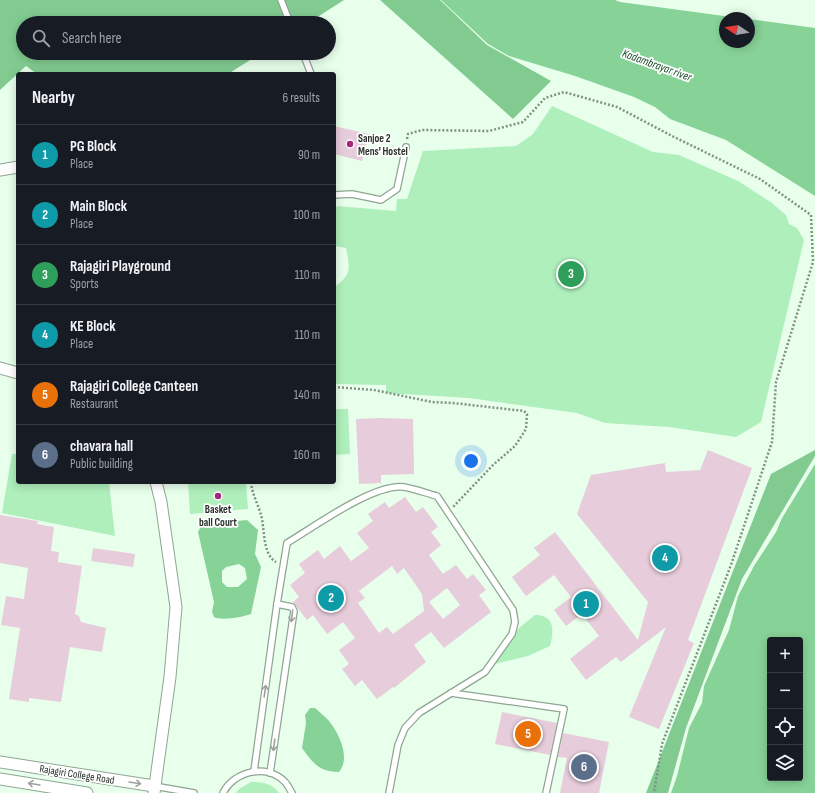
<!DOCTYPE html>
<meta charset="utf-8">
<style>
body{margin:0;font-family:"Sofia Sans Condensed",sans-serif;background:#20242c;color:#f1f3f6}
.controls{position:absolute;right:12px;bottom:12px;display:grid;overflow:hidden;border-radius:4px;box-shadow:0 2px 10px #0003}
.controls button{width:36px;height:36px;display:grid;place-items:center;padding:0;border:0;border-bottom:1px solid #363941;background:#171b24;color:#f1f3f6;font:20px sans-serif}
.compass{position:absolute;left:719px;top:12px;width:36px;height:36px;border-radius:50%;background:#171b24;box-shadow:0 2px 10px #0003;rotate:282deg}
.you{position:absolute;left:471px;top:461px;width:14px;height:14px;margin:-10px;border:3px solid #fff;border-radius:50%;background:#1a73e8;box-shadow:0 0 0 6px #1a73e833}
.badge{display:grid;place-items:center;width:26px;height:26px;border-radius:50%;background:#d93025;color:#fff;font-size:13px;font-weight:700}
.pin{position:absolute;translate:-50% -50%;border:2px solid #fff;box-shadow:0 1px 4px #0006}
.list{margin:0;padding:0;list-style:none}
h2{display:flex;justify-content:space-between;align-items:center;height:52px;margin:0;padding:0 16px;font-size:17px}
h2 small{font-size:13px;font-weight:400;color:#9ea1a6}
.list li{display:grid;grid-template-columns:26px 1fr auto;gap:12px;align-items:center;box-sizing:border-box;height:60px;padding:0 16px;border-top:1px solid #363941}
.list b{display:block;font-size:15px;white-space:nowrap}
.list p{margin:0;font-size:13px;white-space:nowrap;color:#9ea1a6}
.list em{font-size:13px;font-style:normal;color:#9ea1a6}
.icon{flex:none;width:22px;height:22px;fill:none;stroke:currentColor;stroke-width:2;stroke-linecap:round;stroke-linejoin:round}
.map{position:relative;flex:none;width:815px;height:793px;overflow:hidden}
.search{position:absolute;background:#171b24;box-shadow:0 2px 10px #0003;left:16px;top:16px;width:320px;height:44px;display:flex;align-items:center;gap:10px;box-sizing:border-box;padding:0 14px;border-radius:22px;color:#9ea1a6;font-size:15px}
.panel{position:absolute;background:#171b24;box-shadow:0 2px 10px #0003;left:16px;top:72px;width:320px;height:412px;border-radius:4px}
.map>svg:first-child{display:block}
.green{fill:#afefbc}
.forest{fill:#81cb91}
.water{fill:#87d297;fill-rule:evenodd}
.building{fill:#e7ccdb;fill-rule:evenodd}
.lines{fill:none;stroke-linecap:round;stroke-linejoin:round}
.service-casing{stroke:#90a594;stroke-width:8}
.minor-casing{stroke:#90a594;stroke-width:13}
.path{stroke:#829184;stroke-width:2.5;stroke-dasharray:2 2;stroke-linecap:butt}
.service{stroke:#fff;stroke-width:5.5}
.minor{stroke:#fff;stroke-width:11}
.oneway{stroke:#9ea19e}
.poi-dot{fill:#a4287c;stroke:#fff;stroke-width:1.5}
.labels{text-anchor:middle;stroke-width:3.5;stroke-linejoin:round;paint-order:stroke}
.poi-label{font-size:11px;font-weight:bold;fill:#272f28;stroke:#fff;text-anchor:start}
.street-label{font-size:11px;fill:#272f28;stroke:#fff}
.water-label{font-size:12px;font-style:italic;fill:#154b26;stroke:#fff}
</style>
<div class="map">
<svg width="815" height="793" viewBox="0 0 815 793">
<rect width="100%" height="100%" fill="#e8ffec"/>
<g class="green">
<path d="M552,106L653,152L679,155L738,181L772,203L786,215L789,224L797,228L804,240L761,422L736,437L669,427L605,423L577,413L469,398L386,393V385H381L334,384V287C352,275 350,268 346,248L334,246V215L337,206L396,211L397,199H407L423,151L516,146L533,134Z"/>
<path d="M334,409H348L350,454L334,455Z"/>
<path d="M12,454H18V482H109L115,536L2,513Z"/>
<path d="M188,482H246L248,509L190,514Z"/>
<path d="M535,615C555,615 554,631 550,646L528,656L495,664L519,628Z"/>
<path d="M251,782C262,782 272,783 279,793H236L239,789Z"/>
</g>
<g class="forest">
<path d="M0,0H344L308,23H23V53H261L228,74H37L26,66L0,90Z"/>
<path d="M380,0H440L487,45L551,81L513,119Z"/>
<path d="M815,450V456L742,579L686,728L668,793H646L771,474Z"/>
</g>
<g class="water">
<path d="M441,0H615L620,2L739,18H725V42H749V19L815,28V196L726,140L670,119L655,107L634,97L575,76L509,56L488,44Z"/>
<path d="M815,464V793H671L677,776L689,728L702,703L704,686L729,630L738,596L754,566L776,532L782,518ZM770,640H800V778H770Z"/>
<path d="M217,519L227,522L247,520L258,530L255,554L261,567L251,614C243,617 221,621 214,617L212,612L214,602L198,532L202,524ZM239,564L245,568L247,579L238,587H227L222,582V571L226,567Z"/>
<path d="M310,708H315C319,712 325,716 329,721C339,733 351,758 339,772C319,772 313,763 302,748L306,723L305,715Z"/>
</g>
<g class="building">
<path d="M334,126L369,134L362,161L334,154Z"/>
<path d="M380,418L413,419L414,474L381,475V483L359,484L356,419Z"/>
<path d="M708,450L752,468L688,640L694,643L659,729L629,717L666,627L621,662L616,657L586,680L570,659L599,636L582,614L566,626L554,610L571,597L554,575L526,596L512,577L540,555L534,548L555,532L638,640L648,602L577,514L591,475L665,463L666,472L700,470Z"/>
<path d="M405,497L416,512L423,507L438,527L431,532L441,545L429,555L443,574L456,565L467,579L473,574L486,590L479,595L491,612L444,648L431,632L414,645L426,662L394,688L393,687L377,699L362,680L355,686L342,669L349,664L339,650L355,638L343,622L327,634L313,615L307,620L293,602L299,597L290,585L305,573L299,564L318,550L324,559L340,546L351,561L369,548L357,533L373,521L368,514L385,502L389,508ZM392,566L397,574L404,568L422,594L424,611L393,634L387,627L379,633L358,603L365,598L359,591ZM447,588L460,605L443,619L429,602Z"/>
<path d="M0,515L38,521L37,524L54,527L51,551L59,552L58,562L82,566L75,614L79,616L81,622L106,628L102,652L70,647L61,702L29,698V702L9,699L20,628L1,625L6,596L24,599L28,568L0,563Z"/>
<path d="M93,548L135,554L133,567L91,561Z"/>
<path d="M502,712L557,723L550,755L495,744Z"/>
<path d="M563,733L609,742L599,793H560L567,758L558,757Z"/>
</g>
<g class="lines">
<g class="service-casing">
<g id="service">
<path d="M281,0L290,23"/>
<path d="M303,53L311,74"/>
<path d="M334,195L352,194L381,200L397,189L406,147"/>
<path d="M277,604L287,543C314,527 374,483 404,487C415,489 426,493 437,496L513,610L515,622L512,634L485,672L419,713L405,728L398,745L389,793"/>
<path d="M451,693L564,709L546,793"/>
<path d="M254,771L277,604L292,607L294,611L270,773"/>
<path d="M154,786L194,793"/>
<path d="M223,793C234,771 267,763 285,782C288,785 290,790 292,793"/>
</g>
</g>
<g class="minor-casing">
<g id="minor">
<path d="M0,170L18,167"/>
<path d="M0,368L18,373"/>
<path d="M0,762L154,786"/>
<path d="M0,779L87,793"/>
<path d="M154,793L170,677L176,607L161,502L156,482"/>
</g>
</g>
<g class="path">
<path d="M407,139L408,134L422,130L489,131L523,122L545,98L564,92L617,107L674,137L760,179L811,215L813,262L776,382L772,442L731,565L662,744L654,793"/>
<path d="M334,387L374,390L432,402L453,403L524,411L527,414L526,429L515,446L493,465L453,507"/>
<path d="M251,482C252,494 258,504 261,515C265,528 262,554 276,562"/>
</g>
<use href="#service" class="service"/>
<use href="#minor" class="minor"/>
</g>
<defs><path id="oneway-shaft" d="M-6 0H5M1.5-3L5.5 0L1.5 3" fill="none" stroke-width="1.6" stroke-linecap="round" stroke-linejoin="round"/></defs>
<g class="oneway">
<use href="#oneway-shaft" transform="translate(292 616) rotate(96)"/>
<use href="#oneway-shaft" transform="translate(265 691) rotate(-82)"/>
<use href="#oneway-shaft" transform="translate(274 745) rotate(98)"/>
<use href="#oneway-shaft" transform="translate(135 783) rotate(9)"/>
<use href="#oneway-shaft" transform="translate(34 784) rotate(-171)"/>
</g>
<g class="poi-dot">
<circle cx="350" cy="144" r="4"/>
<circle cx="218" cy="496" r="4"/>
</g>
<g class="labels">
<g class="poi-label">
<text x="358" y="142">Sanjoe 2<tspan x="358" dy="13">Mens' Hostel</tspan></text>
<text x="218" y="513" text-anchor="middle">Basket<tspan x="218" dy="13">ball Court</tspan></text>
</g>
<g class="street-label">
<text transform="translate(77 774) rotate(9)" y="4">Rajagiri College Road</text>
</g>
<g class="water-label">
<text transform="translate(657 65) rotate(20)" y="4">Kadambrayar river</text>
</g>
</g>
</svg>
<div class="controls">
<button>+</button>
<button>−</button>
<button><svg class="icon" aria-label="locate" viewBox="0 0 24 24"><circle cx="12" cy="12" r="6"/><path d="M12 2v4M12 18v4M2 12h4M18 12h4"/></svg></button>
<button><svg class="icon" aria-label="layers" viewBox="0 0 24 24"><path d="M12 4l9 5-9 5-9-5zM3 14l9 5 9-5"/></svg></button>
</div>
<svg class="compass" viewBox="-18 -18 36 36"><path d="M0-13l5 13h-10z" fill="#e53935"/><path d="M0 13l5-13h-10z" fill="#9ea1a6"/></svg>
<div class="you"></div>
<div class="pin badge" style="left:586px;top:604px;background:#0f9aa8">1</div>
<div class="pin badge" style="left:331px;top:598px;background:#0f9aa8">2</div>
<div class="pin badge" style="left:571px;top:274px;background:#2e9e5b">3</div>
<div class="pin badge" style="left:665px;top:558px;background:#0f9aa8">4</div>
<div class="pin badge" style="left:528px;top:734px;background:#e8710a">5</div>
<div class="pin badge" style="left:584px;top:767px;background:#5c6f8a">6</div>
<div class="search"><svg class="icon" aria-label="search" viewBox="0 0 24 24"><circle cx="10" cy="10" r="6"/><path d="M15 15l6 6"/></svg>Search here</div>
<section class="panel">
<h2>Nearby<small>6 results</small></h2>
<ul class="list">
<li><span class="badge" style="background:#0f9aa8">1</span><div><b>PG Block</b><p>Place</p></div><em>90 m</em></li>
<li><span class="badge" style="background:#0f9aa8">2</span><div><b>Main Block</b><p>Place</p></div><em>100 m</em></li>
<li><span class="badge" style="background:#2e9e5b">3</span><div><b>Rajagiri Playground</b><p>Sports</p></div><em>110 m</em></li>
<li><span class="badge" style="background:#0f9aa8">4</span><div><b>KE Block</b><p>Place</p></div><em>110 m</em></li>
<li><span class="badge" style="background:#e8710a">5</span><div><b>Rajagiri College Canteen</b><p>Restaurant</p></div><em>140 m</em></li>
<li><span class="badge" style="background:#5c6f8a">6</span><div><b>chavara hall</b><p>Public building</p></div><em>160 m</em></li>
</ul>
</section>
</div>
